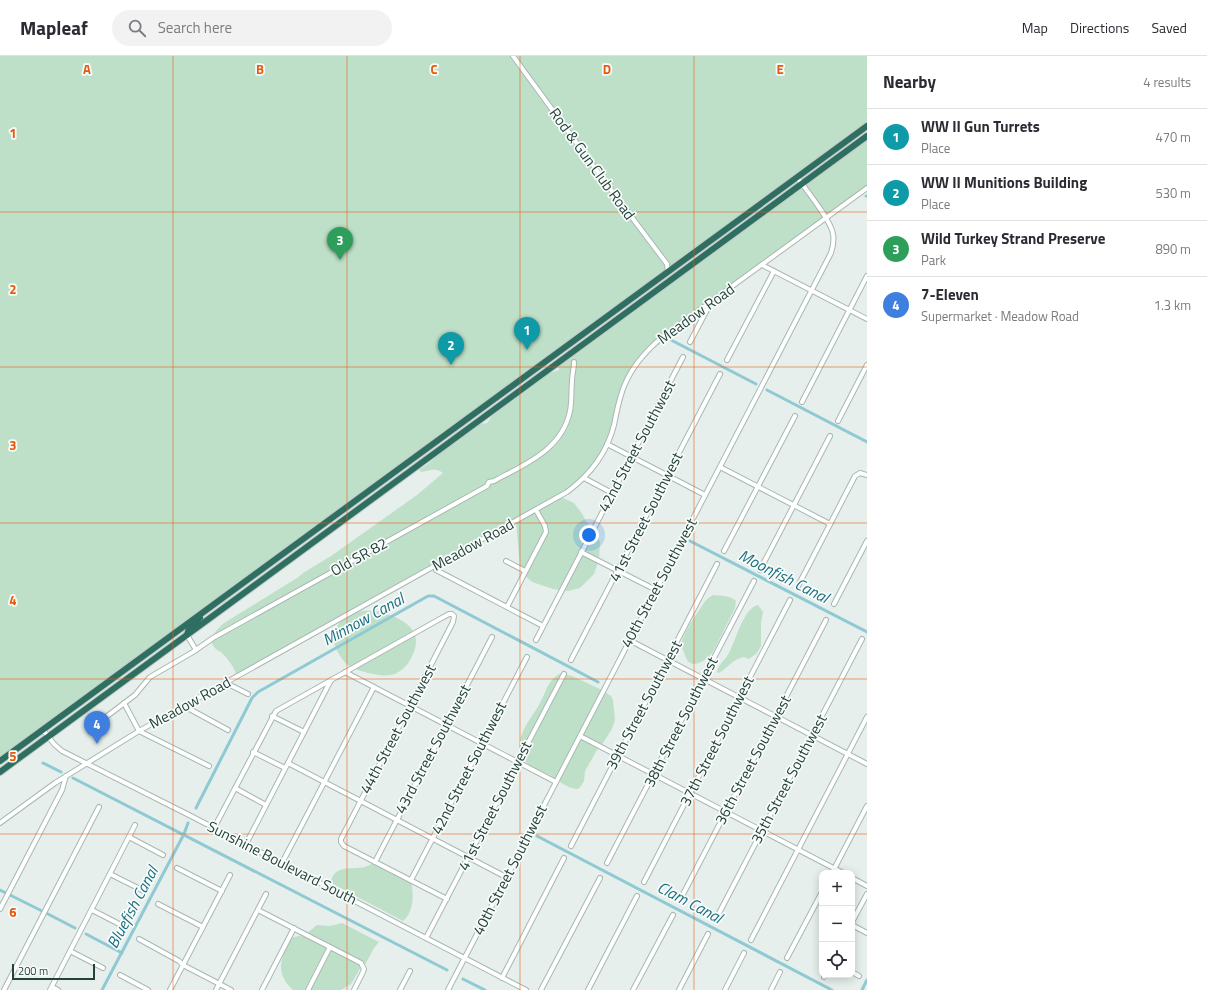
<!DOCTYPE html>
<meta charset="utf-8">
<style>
body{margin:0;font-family:"Titillium Web",sans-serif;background:#f2f2f3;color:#2b2b33}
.controls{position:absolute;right:12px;bottom:12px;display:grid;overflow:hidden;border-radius:8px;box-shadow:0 2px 10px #0003}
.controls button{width:36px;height:36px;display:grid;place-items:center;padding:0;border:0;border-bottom:1px solid #e1e1e2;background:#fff;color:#2b2b33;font:20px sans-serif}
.scale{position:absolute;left:12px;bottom:10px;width:83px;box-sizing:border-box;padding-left:4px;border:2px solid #24423a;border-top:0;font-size:11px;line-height:14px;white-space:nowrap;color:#24423a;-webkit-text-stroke:3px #f7fbf9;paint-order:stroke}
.you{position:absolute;left:589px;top:479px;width:14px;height:14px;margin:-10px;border:3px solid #fff;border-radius:50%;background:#1a73e8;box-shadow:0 0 0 6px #1a73e833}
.badge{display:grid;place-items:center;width:26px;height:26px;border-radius:50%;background:#855347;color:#fff;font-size:13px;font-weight:700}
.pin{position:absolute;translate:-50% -33px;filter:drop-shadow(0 1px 2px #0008)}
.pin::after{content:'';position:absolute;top:21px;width:14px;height:12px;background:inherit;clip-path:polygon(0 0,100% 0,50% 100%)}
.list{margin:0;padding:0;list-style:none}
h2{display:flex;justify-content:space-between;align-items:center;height:52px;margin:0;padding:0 16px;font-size:17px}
h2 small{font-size:13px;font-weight:400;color:#7c7c81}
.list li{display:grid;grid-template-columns:26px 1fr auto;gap:12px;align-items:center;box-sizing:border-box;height:56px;padding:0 16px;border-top:1px solid #e1e1e2}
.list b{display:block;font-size:15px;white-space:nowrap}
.list p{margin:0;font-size:13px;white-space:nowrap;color:#7c7c81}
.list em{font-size:13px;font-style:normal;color:#7c7c81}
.icon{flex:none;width:22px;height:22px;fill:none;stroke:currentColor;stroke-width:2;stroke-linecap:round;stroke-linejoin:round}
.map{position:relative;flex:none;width:867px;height:934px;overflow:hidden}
header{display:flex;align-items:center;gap:24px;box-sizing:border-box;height:56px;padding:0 20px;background:#fff;border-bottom:1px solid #e1e1e2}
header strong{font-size:19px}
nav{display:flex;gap:22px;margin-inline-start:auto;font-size:14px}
.search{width:280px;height:36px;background:#f2f2f3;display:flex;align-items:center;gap:10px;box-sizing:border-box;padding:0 14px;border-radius:22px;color:#7c7c81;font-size:15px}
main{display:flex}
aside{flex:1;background:#fff}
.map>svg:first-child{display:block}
.green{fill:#bfe0c8}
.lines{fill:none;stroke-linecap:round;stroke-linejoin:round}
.canal{stroke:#8ec9d4;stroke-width:3}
.minor-casing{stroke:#a8b8b2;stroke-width:6}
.highway-casing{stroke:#c2cac8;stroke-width:8}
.minor{stroke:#fff;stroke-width:4}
.highway{stroke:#2f6f62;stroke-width:6}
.grid{fill:none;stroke:#e8590c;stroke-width:1;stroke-opacity:0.55}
.labels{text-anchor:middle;stroke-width:3.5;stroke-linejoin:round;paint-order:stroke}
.street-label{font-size:15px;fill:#24423a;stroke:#f7fbf9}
.water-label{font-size:16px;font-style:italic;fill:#1c6f80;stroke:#f7fbf9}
.grid-label{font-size:13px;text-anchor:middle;font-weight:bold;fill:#e8590c;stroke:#f7fbf9;stroke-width:3.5;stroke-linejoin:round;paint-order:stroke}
</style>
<header>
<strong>Mapleaf</strong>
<div class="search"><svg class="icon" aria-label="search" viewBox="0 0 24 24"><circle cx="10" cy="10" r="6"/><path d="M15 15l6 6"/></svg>Search here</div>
<nav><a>Map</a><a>Directions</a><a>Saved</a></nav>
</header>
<main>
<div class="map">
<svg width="867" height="934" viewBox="0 0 867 934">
<rect width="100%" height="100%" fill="#e6efeb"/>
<g class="green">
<path d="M0,0H867V68L0,703Z"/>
<path d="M867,82V131L653,293L645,299L630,318L616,359L612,383L601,403L593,416L581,427L561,441L574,447L581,456L586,465L594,475L600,486L599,504L594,518L580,532L568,535L553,533L532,526L525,520L520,511L516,466L236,618C234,611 228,603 222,597C220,595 216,594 214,591C207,582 218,572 224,567L297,522L303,517L331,500L417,439L443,417C436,411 428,415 421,416L419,414L428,408L446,392L476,369L487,367L490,363L494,356L502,352L547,318L559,314V308Z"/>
<path d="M713,539C721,540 730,539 736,545L735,552L713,596C706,605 690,616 685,599C683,595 682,591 682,586C684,575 699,555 705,545L708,542Z"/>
<path d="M758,549L763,556L761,566V590L757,597L749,603L744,601C730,605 730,610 719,617L717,616C718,609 725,604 729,597C735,586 744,551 758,549Z"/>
<path d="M377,555C397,560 424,571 414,596C411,603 407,611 400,615C392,621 382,620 373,618C364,616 355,614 348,609C340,603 331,586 334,576C337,568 345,560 353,557C360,554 370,555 377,555Z"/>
<path d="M561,617L572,620L600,633L611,640L613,644L615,664L612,673L601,690L597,694L585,715L584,725L581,730L578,733C563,732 558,722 546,717C540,714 534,713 529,709C526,707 525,704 523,702C512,684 530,664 539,649C546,637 547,624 561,617Z"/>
<path d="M374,807L411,825C414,838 414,856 403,865L331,827C333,808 352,814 365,811C368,810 371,808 374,807Z"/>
<path d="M342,867L379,886L374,892L366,907L360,913L351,928L341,934H293C274,916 281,902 291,882L306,878L317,869L330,870Z"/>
</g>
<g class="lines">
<g class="canal">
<path d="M866,140H867"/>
<path d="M671,284L756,328"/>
<path d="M767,334L867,386"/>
<path d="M690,485L867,576"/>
<path d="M43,707L61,716"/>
<path d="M73,722L447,914"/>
<path d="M196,752L252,642L258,636L428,540H434L598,626"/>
<path d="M537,780L832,934"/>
<path d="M0,834L6,837"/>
<path d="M10,839L42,855"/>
<path d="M46,857L75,872"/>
<path d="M86,878L122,897"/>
<path d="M463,923L485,934"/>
<path d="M102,934L184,778L188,767"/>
<path d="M862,934L867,924"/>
</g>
<g class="minor-casing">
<g id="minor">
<path d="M513,0L606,127L667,208L668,216"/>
<path d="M762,209L867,263"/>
<path d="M690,286L710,248"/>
<path d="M727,304L774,215"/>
<path d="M802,346L867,220"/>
<path d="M838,365L867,309"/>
<path d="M607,388L705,439"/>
<path d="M720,411L830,468"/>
<path d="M584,422L612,437"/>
<path d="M724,495L795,360"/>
<path d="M581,496L656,534"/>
<path d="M506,505L525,515"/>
<path d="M435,510L436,514L543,570"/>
<path d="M760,514L830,380"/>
<path d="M798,530L855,420L860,417L867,419"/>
<path d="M834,548L867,485"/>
<path d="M507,551L546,476L545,470L536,454"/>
<path d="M187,579L196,594"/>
<path d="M536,584L683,301"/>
<path d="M629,584L867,708"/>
<path d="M571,604L720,318"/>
<path d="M345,616L556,726"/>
<path d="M226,627L248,638"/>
<path d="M124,647L139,675L209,710"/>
<path d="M184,650L228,674"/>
<path d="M272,660L304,676"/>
<path d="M98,667L135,639L150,621L193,596L213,582L487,430L489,426L494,425C525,408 562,394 570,355C572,345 571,335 572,325C572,319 574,313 574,306"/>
<path d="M43,674L54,688L62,695L189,759L526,934"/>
<path d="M580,680L843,817"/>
<path d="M253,696L285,712"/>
<path d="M288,707L506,821"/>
<path d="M235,732L266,749"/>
<path d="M0,767L55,727L139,675L567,436C590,419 607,397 614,369C617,355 619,341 625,328C633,309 646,295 661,282L867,132"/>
<path d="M214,772L276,655L438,564L449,558H452L454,560L453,566L341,783V786L344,790L447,843"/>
<path d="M129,781L163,799"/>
<path d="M246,788L331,624"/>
<path d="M571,790L717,508"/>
<path d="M375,806L492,581"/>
<path d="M282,807L374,631"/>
<path d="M607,807L754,525"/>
<path d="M177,812L222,835"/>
<path d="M832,817L867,750"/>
<path d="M110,818L144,835"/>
<path d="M852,822L867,830"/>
<path d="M411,824L527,601"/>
<path d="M644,826L790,544"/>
<path d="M680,844L826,564"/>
<path d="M158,848L203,871"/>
<path d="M0,853L62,734L66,720"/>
<path d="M92,854L125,871"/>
<path d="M258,854L361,907L364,913L363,916L354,934"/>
<path d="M716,863L862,583"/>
<path d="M852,866L867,838"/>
<path d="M852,869L867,877"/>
<path d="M426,882L564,618"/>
<path d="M139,883L179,905L183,909L231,934"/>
<path d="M751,884L867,661"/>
<path d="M70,895L103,912"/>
<path d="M787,902L822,836"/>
<path d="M852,916L859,920"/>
<path d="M120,919L148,934"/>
<path d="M824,921L825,919"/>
<path d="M502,922L564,802"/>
<path d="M52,931L58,934"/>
<path d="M4,934L99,751"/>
<path d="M50,934L135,769"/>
<path d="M170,934L230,819"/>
<path d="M216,934L266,838"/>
<path d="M262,934L294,872"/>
<path d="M308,934L330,891"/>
<path d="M400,934L410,915"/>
<path d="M448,934L831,197C833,191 834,184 833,178C831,164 806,134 797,121"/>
<path d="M541,934L600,822"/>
<path d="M588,934L637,840"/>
<path d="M633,934L673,859"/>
<path d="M679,934L708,878"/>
<path d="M725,934L744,897"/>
<path d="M771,934L780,916"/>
</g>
</g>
<g class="highway-casing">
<g id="highway">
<path d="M187,579C188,571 194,567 200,562"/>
<path d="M0,705L867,70"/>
<path d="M0,716L867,80"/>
</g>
</g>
<use href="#minor" class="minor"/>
<use href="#highway" class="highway"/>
</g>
<path class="grid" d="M173,0V934M347,0V934M520,0V934M694,0V934M0,156H867M0,311H867M0,467H867M0,623H867M0,778H867"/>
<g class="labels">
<g class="street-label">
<text transform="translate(592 108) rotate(54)" y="5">Rod &amp; Gun Club Road</text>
<text transform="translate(696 258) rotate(-36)" y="5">Meadow Road</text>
<text transform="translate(637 390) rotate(-62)" y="5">42nd Street Southwest</text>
<text transform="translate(646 461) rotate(-63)" y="5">41st Street Southwest</text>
<text transform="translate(473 489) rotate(-29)" y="5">Meadow Road</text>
<text transform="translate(359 501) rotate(-29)" y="5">Old SR 82</text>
<text transform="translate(659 527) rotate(-62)" y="5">40th Street Southwest</text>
<text transform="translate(190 647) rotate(-29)" y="5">Meadow Road</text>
<text transform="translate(644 649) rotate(-62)" y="5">39th Street Southwest</text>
<text transform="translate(681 666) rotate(-63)" y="5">38th Street Southwest</text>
<text transform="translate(398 673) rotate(-62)" y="5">44th Street Southwest</text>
<text transform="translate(717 685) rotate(-63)" y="5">37th Street Southwest</text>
<text transform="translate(433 693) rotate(-62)" y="5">43rd Street Southwest</text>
<text transform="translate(753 704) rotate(-62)" y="5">36th Street Southwest</text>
<text transform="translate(469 712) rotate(-63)" y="5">42nd Street Southwest</text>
<text transform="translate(789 723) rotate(-62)" y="5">35th Street Southwest</text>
<text transform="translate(495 750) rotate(-63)" y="5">41st Street Southwest</text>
<text transform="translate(282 807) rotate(27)" y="5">Sunshine Boulevard South</text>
<text transform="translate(510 814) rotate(-63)" y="5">40th Street Southwest</text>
</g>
<g class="water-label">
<text transform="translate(784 520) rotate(27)" y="6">Moonfish Canal</text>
<text transform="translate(363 563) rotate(-29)" y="6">Minnow Canal</text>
<text transform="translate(690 846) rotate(28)" y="6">Clam Canal</text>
<text transform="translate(132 851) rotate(-62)" y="6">Bluefish Canal</text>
</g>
</g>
<g class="grid-label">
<text x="87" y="18">A</text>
<text x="260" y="18">B</text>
<text x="434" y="18">C</text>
<text x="607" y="18">D</text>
<text x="780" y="18">E</text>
<text x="13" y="82">1</text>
<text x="13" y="238">2</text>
<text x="13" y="394">3</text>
<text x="13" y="549">4</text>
<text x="13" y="705">5</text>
<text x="13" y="861">6</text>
</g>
</svg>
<div class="controls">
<button>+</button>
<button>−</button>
<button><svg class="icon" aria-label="locate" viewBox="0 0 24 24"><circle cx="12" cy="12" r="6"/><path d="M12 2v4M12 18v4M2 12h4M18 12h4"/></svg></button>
</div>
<div class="scale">200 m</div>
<div class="you"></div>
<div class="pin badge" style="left:527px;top:294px;background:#0f9aa8">1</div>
<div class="pin badge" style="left:451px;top:309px;background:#0f9aa8">2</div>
<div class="pin badge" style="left:340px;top:204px;background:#2e9e5b">3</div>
<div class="pin badge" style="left:97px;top:688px;background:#3f7fe0">4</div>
</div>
<aside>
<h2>Nearby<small>4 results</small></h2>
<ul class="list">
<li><span class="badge" style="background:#0f9aa8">1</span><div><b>WW II Gun Turrets</b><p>Place</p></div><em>470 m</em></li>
<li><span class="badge" style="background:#0f9aa8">2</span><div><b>WW II Munitions Building</b><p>Place</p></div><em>530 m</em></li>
<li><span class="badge" style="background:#2e9e5b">3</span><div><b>Wild Turkey Strand Preserve</b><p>Park</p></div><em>890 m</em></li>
<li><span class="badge" style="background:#3f7fe0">4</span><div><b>7-Eleven</b><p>Supermarket · Meadow Road</p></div><em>1.3 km</em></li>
</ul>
</aside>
</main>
